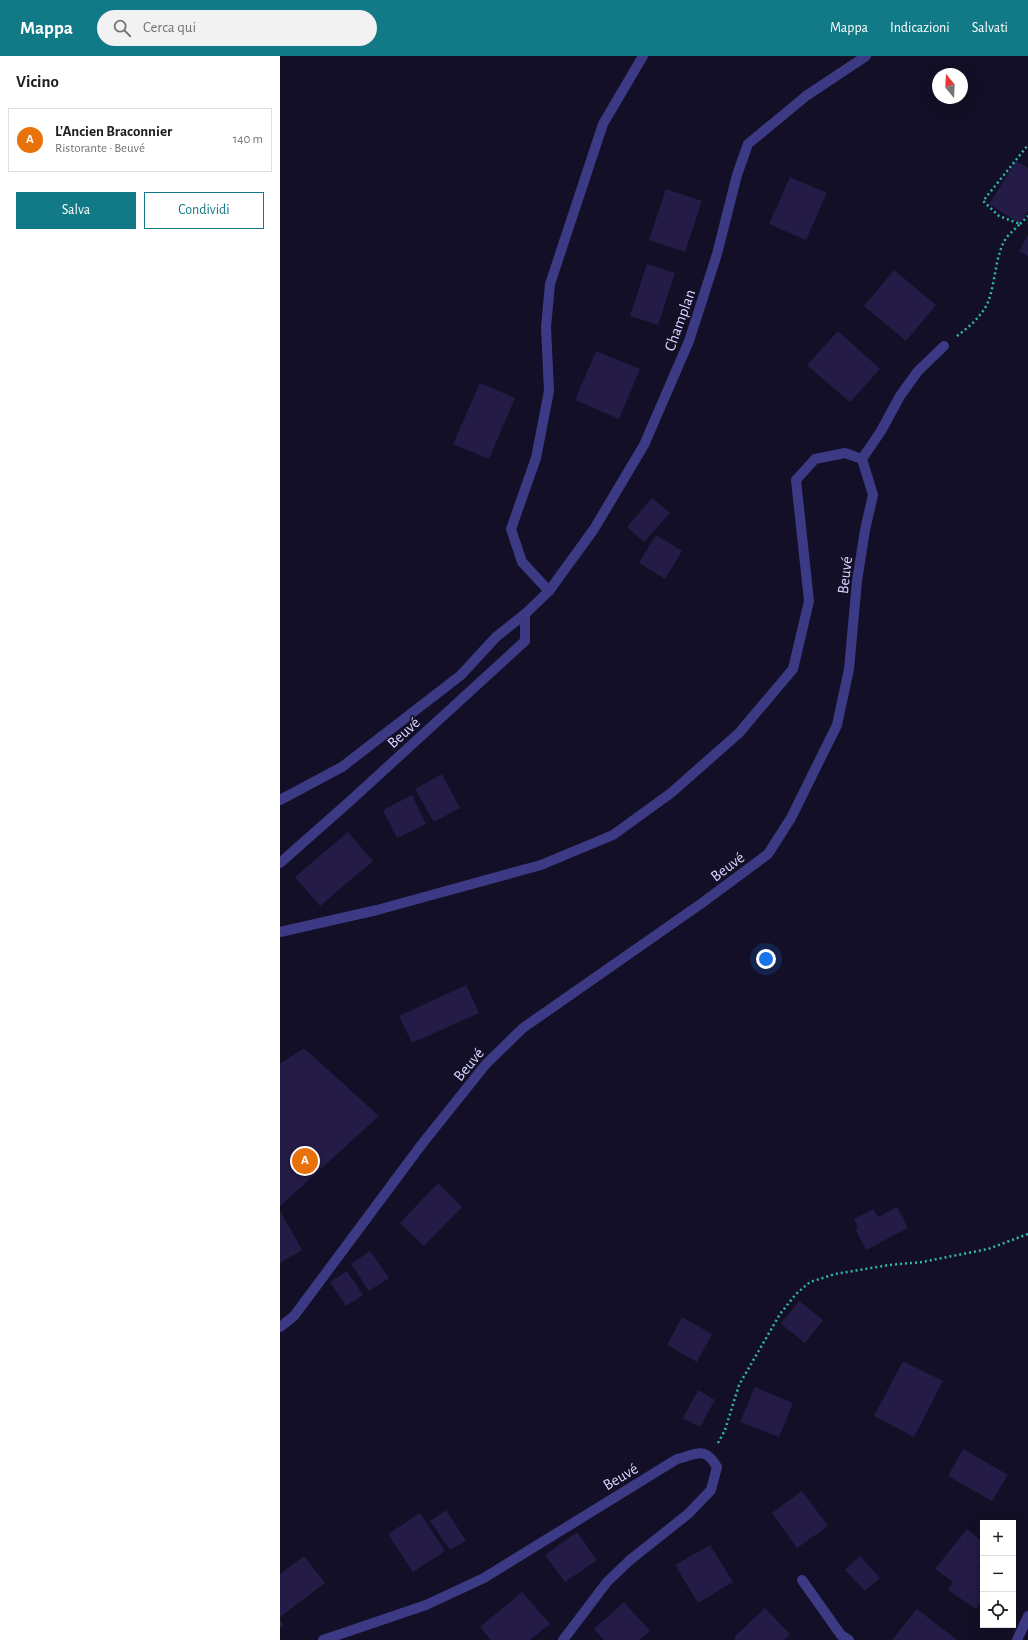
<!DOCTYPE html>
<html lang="it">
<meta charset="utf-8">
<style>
body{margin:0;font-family:"Alegreya Sans",sans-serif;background:#f2f2f2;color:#202124}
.controls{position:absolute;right:12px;bottom:12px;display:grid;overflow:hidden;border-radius:0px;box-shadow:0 4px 16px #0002}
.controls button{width:36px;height:36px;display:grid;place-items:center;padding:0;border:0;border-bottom:1px solid #e0e0e0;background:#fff;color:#202124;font:20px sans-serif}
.compass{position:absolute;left:652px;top:12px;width:36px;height:36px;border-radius:50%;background:#fff;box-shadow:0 4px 16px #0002;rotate:342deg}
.you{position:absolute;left:486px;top:903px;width:14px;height:14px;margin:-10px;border:3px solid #fff;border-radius:50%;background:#1a73e8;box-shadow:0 0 0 6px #1a73e833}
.badge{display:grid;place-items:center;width:26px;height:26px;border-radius:50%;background:#127987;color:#fff;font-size:13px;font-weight:700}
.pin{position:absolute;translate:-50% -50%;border:2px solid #fff;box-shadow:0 1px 4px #0006}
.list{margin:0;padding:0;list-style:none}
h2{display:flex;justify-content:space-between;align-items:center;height:52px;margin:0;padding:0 16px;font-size:17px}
h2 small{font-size:13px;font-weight:400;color:#757577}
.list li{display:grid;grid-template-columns:26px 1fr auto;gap:12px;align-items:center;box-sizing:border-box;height:64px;margin:0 8px 8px;padding:0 8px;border:1px solid #e0e0e0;border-radius:0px}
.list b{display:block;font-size:15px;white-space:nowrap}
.list p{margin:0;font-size:13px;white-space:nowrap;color:#757577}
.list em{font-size:13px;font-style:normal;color:#757577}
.actions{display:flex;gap:8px;padding:12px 16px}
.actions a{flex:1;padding:9px 0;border:1px solid #127987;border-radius:0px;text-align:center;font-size:14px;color:#127987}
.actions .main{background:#127987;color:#fff}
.icon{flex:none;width:22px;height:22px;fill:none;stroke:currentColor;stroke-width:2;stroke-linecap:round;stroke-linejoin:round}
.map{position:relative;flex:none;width:748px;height:1584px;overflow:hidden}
header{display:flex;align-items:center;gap:24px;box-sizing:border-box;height:56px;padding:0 20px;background:#127987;color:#fff}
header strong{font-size:19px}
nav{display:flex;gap:22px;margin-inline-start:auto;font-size:14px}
.search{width:280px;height:36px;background:#f2f2f2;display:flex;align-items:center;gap:10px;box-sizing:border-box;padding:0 14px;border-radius:22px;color:#757577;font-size:15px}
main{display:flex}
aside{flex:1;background:#fff}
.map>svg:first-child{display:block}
.building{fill:#241b47}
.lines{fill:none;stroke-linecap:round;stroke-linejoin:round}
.path{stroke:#2fb8b0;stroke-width:2.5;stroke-dasharray:2 3;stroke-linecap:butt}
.service{stroke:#3d3a85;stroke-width:10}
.minor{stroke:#3d3a85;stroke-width:10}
.tertiary{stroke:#3d3a85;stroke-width:10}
.labels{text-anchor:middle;stroke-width:3.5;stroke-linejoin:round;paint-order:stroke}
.street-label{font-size:16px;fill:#d9d4ff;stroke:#130f26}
</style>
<header>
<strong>Mappa</strong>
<div class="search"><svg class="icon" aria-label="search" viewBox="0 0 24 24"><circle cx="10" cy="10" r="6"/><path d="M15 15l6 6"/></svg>Cerca qui</div>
<nav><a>Mappa</a><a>Indicazioni</a><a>Salvati</a></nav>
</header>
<main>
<aside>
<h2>Vicino<small></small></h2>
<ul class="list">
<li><span class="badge" style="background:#e8710a">A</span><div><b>L'Ancien Braconnier</b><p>Ristorante · Beuvé</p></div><em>140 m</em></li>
</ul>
<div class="actions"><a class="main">Salva</a><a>Condividi</a></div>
</aside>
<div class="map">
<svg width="748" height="1584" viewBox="0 0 748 1584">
<rect width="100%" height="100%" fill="#130f26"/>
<g class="building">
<path d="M736,105L748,112V155L740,168L709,148Z"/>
<path d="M510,121L547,137L526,184L489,168Z"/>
<path d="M386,133L422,145L405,196L369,184Z"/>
<path d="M748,179V200L739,195Z"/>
<path d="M367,208L395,217L378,269L350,260Z"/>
<path d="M614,214L656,249L626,285L584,250Z"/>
<path d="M558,275L600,313L570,346L527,309Z"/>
<path d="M316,295L360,313L339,363L295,344Z"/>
<path d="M200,327L235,342L209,403L173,388Z"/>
<path d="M372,442L390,457L364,486L347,471Z"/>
<path d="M376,479L402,495L385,523L359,507Z"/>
<path d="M162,718L180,752L154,766L135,733Z"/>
<path d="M132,739L146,768L117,782L103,754Z"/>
<path d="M68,776L93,805L40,850L15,821Z"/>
<path d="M186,929L199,957L132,987L119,960Z"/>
<path d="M24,992L99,1060L0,1150V1008Z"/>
<path d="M158,1127L182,1151L144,1190L120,1167Z"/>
<path d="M617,1151L628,1172L586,1194L575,1173L578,1172L574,1163L593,1153L598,1161Z"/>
<path d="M0,1155L22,1194L0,1207Z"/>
<path d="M90,1195L109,1222L89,1235L71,1208Z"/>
<path d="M67,1215L83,1239L66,1250L50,1226Z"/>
<path d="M519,1245L543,1264L525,1287L501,1268Z"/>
<path d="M402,1261L432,1278L417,1306L387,1289Z"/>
<path d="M623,1305L663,1325L634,1381L594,1360Z"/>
<path d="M475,1331L513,1347L499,1381L460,1366Z"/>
<path d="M418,1334L435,1344L420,1371L403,1362Z"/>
<path d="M683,1393L728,1419L712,1445L668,1420Z"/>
<path d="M522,1435L548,1470L517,1492L492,1457Z"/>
<path d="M166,1454L186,1485L170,1494L150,1465Z"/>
<path d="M140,1457L165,1495L133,1516L108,1478Z"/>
<path d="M687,1473L703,1486V1503L698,1510L703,1513V1543L696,1553L668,1534L673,1526L655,1513Z"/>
<path d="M297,1476L317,1504L285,1526L265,1499Z"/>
<path d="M430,1489L453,1526L418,1547L395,1509Z"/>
<path d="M24,1500L45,1527L0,1561V1518Z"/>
<path d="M580,1500L600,1522L585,1535L565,1514Z"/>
<path d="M242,1536L270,1568L250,1584H211L200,1571Z"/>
<path d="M344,1546L370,1575L360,1584H324L314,1573Z"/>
<path d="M485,1552L510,1578L504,1584H456L454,1581Z"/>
<path d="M637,1553L677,1584H612Z"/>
<path d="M0,1563L4,1570L0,1572Z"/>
</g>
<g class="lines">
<g class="path">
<path d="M740,168L748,160"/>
<path d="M677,280C689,271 702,260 708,246C716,226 715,197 727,181C731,176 736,172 740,168L719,160L703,145L748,89"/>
<path d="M438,1387L445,1374L459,1329L500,1258L516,1238L530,1226L555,1218L609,1209L642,1206L708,1193L748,1178"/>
</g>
<g class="service">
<path d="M582,403L601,375L620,340L638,315L664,290"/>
<path d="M269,535L242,506L231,473L256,402L269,335L266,271L270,228L323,68L363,0"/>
</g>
<g class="minor">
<path d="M0,744L62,711L181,619L216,581L245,558"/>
<path d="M0,807L69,746L245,585V558"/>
<path d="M0,876L97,854L261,809L333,779L391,737L459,677L513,613L529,545L516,424L535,403L565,397L582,403L593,439L585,474L577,525L569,613L557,669L511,762L488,798L422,847L243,972L206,1008L142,1088L14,1260L0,1271"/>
<path d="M522,1524L561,1579L569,1584"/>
<path d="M43,1584L146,1549L204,1522L397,1403C417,1398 425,1390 437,1411L431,1434L408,1458L350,1504L327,1526L283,1584"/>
<path d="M737,1584L748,1560"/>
</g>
<path class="tertiary" d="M245,558L269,535L314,473L364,389L409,285L437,198L457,119L468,88L526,40L586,0"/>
</g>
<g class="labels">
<g class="street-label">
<text transform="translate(399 264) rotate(-70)" y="6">Champlan</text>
<text transform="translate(564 519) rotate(-83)" y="6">Beuvé</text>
<text transform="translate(123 676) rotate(-42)" y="6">Beuvé</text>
<text transform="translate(447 810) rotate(-37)" y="6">Beuvé</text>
<text transform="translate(188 1008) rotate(-50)" y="6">Beuvé</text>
<text transform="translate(340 1420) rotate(-31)" y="6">Beuvé</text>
</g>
</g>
</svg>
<div class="controls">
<button>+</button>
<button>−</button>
<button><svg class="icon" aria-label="locate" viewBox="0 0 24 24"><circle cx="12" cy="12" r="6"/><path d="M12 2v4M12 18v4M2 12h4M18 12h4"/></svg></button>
</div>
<svg class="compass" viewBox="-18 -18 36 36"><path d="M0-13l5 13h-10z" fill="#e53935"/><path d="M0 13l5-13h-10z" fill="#757577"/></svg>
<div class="you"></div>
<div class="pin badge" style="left:25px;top:1105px;background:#e8710a">A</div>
</div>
</main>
